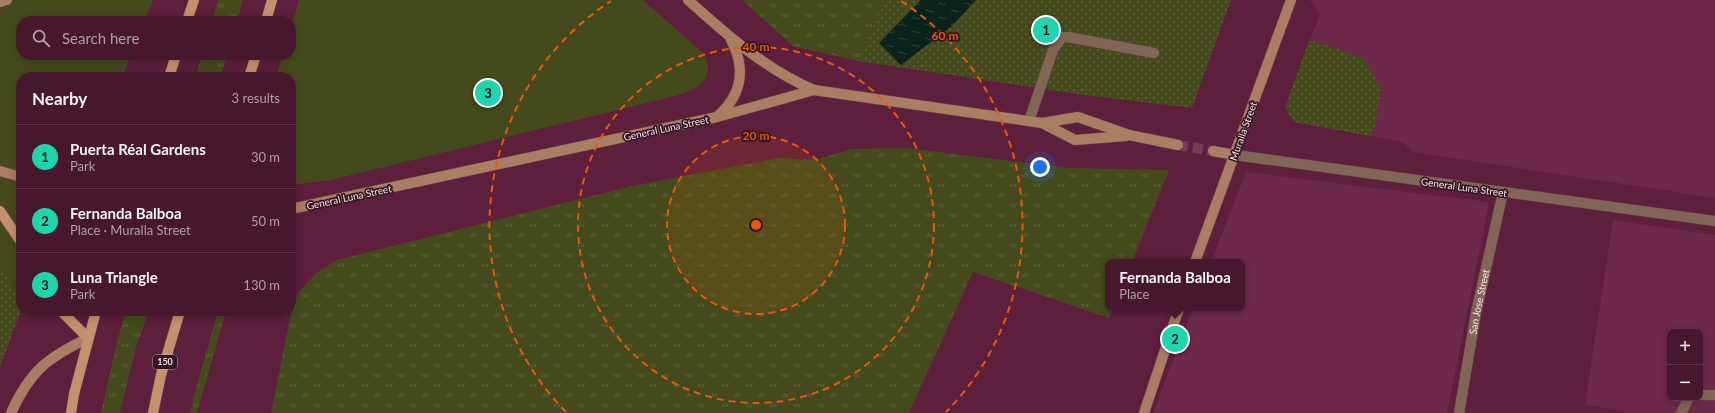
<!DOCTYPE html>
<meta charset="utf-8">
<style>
body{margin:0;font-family:Lato,sans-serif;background:#502439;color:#f1f3f6}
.controls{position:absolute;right:12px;bottom:12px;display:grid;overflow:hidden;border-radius:8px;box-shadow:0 2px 10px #0003}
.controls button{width:36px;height:36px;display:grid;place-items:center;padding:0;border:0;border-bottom:1px solid #5e3649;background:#46172d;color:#f1f3f6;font:20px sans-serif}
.you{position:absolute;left:1040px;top:167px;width:14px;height:14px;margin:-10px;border:3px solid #fff;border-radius:50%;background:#1a73e8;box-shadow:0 0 0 6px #1a73e833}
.badge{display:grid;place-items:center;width:26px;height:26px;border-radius:50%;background:#1ed5b0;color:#111;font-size:13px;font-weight:700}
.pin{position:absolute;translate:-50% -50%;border:2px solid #fff;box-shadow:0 1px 4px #0006}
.popup{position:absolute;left:1105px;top:259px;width:140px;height:52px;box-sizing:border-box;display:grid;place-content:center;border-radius:8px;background:#46172d;filter:drop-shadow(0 1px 3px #0005);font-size:13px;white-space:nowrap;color:#b09faa}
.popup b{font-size:15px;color:#f1f3f6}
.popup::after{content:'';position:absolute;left:50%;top:100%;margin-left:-8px;border:8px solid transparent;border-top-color:#46172d}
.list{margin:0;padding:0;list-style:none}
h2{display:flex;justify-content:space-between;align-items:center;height:52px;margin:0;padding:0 16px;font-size:17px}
h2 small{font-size:13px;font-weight:400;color:#b09faa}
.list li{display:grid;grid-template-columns:26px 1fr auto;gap:12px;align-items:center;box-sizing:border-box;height:64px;padding:0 16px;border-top:1px solid #5e3649}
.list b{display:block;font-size:15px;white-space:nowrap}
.list p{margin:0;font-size:13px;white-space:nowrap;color:#b09faa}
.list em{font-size:13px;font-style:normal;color:#b09faa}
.icon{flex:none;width:22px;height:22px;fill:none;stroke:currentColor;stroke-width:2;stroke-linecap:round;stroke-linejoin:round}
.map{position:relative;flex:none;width:1715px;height:413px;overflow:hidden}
.search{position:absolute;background:#46172d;box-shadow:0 2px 10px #0003;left:16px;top:16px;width:280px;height:44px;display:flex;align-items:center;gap:10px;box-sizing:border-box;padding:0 14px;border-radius:16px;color:#b09faa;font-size:15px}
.panel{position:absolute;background:#46172d;box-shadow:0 2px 10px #0003;left:16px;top:72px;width:280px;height:244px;border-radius:16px}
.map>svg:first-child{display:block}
.built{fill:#6d294a;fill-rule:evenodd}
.grass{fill:url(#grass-tufts)}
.park{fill:#454a1c}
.garden{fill:url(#garden-dots)}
.water{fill:url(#water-ripples)}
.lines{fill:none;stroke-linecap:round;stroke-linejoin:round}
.secondary-tunnel{stroke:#753c56;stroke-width:10;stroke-dasharray:10 5;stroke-linecap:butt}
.lane-casing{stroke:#763e58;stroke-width:11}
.street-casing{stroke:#763e58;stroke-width:11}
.secondary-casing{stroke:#763e58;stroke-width:11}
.primary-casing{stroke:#763e58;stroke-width:11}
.lane{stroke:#816655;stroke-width:10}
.street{stroke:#816655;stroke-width:10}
.secondary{stroke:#a97e63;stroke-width:10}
.primary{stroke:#c7906d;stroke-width:10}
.ring{fill:none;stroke:#e8590c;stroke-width:2;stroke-dasharray:7 5}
.labels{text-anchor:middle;stroke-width:3.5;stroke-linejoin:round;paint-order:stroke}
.shield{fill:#321622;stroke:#bfa5af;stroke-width:1}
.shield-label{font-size:9px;font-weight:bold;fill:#fbe2eb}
.street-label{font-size:10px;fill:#fbe2eb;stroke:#321622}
.centre{fill:#e8590c;stroke:#321622;stroke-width:2}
.ring-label{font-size:12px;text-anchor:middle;font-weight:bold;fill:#e8590c;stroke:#321622;stroke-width:3.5;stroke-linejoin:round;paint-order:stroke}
</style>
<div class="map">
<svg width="1715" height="413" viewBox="0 0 1715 413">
<defs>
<pattern id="grass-tufts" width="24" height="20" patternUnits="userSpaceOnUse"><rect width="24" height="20" fill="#454a1c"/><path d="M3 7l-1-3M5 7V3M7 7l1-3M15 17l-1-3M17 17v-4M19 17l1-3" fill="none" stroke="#61643d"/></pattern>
<pattern id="garden-dots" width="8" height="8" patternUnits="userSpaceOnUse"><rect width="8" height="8" fill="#454a1c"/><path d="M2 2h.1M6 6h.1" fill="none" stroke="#61643d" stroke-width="1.8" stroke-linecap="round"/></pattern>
<pattern id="water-ripples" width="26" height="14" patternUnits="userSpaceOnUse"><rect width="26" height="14" fill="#0a231d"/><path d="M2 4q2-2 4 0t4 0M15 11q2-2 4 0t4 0" fill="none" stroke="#2f433e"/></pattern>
</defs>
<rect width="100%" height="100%" fill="#5d1f3c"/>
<g class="built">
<path d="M1310,0H1715V198L1413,152L1403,142L1294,122L1285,107L1320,14Z"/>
<path d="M1246,172L1489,202L1447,413H1153L1193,308H1242V262H1211Z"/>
<path d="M1613,220L1715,235V413H1624V411L1585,405ZM1670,332H1700V398H1670Z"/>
</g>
<g class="grass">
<path d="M218,0H243L237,21H212Z"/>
<path d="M742,0H886L858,61L793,46Z"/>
<path d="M202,55H227L220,77H196Z"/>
<path d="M905,148L1070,168L1169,170L1132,262H1108V308H1113L1109,318L973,272L909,413H271L294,298L316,273L337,260L632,186L778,158L814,160L852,149Z"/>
<path d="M126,311H149L136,347L120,413H101L117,342Z"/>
<path d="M218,311H226L197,413H190L195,392Z"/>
</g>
<g class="park">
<path d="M0,0H153L144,21H21V55H131L122,77H21V310L0,366Z"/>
<path d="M299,0H643L704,54C716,81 697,89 675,96L331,180L291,185V77H276L283,55H291V27Z"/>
</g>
<g class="garden">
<path d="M886,0H1231L1192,108L1084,95L858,61Z"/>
<path d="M1309,41L1323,44L1364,59L1381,88L1376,122L1371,136L1294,122L1285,107Z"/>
<path d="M0,269C9,281 21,294 21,310L0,366Z"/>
</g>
<path class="water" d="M921,0H976L952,26L901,65L879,43Z"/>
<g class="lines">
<path class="secondary-tunnel" d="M1178,145L1213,151"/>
<g class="lane-casing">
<g id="lane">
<path d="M1029,121L1053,50L1062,37H1068L1154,53"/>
<path d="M1700,395H1715"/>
<path d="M1681,413L1689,398"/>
</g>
</g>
<g class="street-casing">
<g id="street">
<path d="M1235,155L1715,221"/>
<path id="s1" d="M1459,413L1476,313L1503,192"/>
</g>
</g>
<g class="secondary-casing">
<g id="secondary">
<path d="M688,0C727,35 765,69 814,90"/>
<path d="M0,2L7,0"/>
<path d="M719,115C742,94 746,68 731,40"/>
<path d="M1042,123L1075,140L1126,136"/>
<path d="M1213,151L1235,155"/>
<path d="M0,171L21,177"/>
<path d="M291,209L717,117L814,90L1042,123L1078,117L1129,135L1178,145"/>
<path d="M1195,262L1291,0"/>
<path d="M11,413C30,371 47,358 88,338"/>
<path d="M1144,413L1179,308"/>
</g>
</g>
<g class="primary-casing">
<g id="primary">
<path d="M187,21L194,0"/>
<path d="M266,21L272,0"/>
<path d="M169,77L176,55"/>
<path d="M249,77L256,55"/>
<path d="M0,211L21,242"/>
<path d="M61,311L88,338"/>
<path d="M71,413L74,394L96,311"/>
<path d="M153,413L161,375L180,311"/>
</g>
</g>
<use href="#lane" class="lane"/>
<use href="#street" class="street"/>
<use href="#secondary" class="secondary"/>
<use href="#primary" class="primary"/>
</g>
<circle cx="756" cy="225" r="89" fill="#e8590c" fill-opacity=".12"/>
<g class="ring">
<circle cx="756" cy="225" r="89"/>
<circle cx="756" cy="225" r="178"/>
<path d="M566 412A267 267 0 0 1 611 1M901 1A267 267 0 0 1 946 412"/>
</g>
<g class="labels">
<rect class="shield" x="153" y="355" width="24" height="14" rx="3"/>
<g class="shield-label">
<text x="165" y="365">150</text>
</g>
<g class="street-label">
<text transform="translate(666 128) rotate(-12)" y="4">General Luna Street</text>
<text transform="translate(1243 131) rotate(-70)" y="4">Muralla Street</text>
<text transform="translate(1464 187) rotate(8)" y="4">General Luna Street</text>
<text transform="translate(349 197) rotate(-12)" y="4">General Luna Street</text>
<text dy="4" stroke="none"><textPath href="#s1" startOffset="113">San Jose Street</textPath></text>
</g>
</g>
<circle cx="756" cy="225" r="6" class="centre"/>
<g class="ring-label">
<text x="945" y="40">60 m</text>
<text x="756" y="51">40 m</text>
<text x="756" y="140">20 m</text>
</g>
</svg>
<div class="controls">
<button>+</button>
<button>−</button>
</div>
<div class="you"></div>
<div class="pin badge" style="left:1046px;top:30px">1</div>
<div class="pin badge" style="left:1175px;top:339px">2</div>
<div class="popup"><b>Fernanda Balboa</b>Place</div>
<div class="pin badge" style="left:488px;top:93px">3</div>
<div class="search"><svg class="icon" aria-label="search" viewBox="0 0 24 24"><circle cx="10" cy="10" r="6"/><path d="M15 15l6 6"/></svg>Search here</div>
<section class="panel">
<h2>Nearby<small>3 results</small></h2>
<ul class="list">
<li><span class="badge">1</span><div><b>Puerta Réal Gardens</b><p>Park</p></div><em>30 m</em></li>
<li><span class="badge">2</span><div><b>Fernanda Balboa</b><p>Place · Muralla Street</p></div><em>50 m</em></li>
<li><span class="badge">3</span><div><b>Luna Triangle</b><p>Park</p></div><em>130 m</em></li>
</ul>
</section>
</div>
